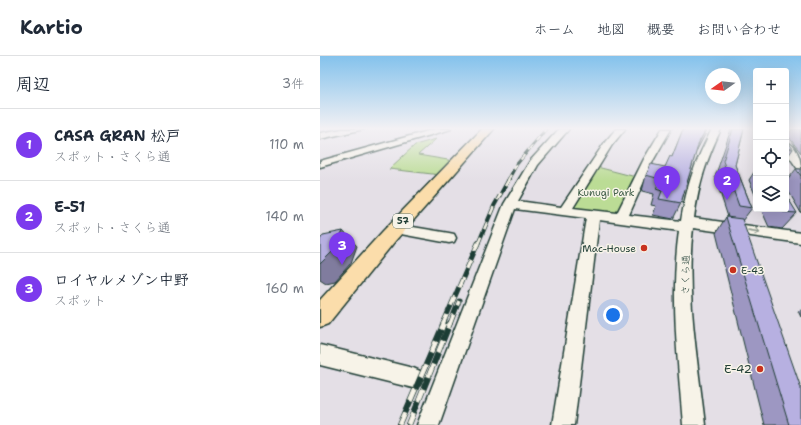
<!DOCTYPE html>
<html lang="ja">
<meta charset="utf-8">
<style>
body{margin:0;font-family:"Shantell Sans","Klee One",sans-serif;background:#f2f2f3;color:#1f2937}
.controls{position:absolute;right:12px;top:12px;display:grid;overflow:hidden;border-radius:4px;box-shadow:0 4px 16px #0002}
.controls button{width:36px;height:36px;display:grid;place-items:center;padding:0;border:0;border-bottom:1px solid #e0e1e3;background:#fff;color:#1f2937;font:20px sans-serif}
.compass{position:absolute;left:385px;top:12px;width:36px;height:36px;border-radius:50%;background:#fff;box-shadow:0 4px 16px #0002;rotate:256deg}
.you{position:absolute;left:293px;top:259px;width:14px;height:14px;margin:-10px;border:3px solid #fff;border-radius:50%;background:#1a73e8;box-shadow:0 0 0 6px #1a73e833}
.badge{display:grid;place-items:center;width:26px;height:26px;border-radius:50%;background:#7c3aed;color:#fff;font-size:13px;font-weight:700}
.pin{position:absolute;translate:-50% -33px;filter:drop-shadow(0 1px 2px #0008)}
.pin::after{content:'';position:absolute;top:21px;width:14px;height:12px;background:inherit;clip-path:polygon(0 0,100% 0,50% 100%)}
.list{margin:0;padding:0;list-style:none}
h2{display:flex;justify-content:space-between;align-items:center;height:52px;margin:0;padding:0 16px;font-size:17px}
h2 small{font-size:13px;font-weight:400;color:#747a83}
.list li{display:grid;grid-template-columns:26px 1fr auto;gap:12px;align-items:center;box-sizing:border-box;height:72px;padding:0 16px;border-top:1px solid #e0e1e3}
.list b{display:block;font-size:15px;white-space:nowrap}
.list p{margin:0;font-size:13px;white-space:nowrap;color:#747a83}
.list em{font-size:13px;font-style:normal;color:#747a83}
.icon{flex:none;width:22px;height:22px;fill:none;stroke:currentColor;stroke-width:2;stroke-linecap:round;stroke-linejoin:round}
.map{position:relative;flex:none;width:481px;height:369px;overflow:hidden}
header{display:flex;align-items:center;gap:24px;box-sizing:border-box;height:56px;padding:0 20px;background:#fff;border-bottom:1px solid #e0e1e3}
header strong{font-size:19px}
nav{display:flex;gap:22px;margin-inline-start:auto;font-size:14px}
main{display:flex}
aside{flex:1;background:#fff}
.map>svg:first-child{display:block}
.green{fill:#bbdc95;stroke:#6d8c64}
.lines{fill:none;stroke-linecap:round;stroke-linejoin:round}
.minor-casing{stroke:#1f3d34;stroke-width:3}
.major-casing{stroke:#1f3d34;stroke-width:3}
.minor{fill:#f7f3e8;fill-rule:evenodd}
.major{fill:#fbddab;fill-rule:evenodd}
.rail-far3-casing{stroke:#1f3d34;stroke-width:3}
.rail-far2-casing{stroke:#1f3d34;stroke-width:4}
.rail-far1-casing{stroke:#1f3d34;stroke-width:5}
.rail-casing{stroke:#1f3d34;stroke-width:6}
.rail-far3{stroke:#f7f3e8;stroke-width:2;stroke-dasharray:6;stroke-linecap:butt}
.rail-far2{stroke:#f7f3e8;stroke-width:2.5;stroke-dasharray:8;stroke-linecap:butt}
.rail-far1{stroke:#f7f3e8;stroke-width:3.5;stroke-dasharray:10;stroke-linecap:butt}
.rail{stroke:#f7f3e8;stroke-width:4.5;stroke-dasharray:13;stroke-linecap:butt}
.wall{fill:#9d97c2;stroke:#1f3d34}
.shaded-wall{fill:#807b9e;stroke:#1f3d34}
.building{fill:#b7b0e1;stroke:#1f3d34}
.oneway{stroke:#8b988e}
.poi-dot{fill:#c8321e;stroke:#f7f3e8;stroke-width:1.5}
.labels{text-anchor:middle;stroke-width:3;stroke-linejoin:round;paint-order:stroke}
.shield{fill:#f7f3e8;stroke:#60746a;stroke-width:1}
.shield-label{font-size:9px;font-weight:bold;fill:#1f3d34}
.park-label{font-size:10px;fill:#3e5d47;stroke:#f7f3e8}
.poi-label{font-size:10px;fill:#1f3d34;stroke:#f7f3e8;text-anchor:end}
.street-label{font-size:10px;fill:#1f3d34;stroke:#f7f3e8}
.near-poi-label{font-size:12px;fill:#1f3d34;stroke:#f7f3e8;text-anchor:end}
</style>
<header>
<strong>Kartio</strong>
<nav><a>ホーム</a><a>地図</a><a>概要</a><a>お問い合わせ</a></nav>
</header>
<main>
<aside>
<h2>周辺<small>3件</small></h2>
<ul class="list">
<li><span class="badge">1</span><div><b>CASA GRAN 松戸</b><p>スポット · さくら通</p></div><em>110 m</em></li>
<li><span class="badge">2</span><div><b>E-51</b><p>スポット · さくら通</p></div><em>140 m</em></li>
<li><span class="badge">3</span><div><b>ロイヤルメゾン中野</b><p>スポット</p></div><em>160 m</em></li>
</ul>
</aside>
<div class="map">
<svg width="481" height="369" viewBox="0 0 481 369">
<rect width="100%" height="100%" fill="#e4dfe6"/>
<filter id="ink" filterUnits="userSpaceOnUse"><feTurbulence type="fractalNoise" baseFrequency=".025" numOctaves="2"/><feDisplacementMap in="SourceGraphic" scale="8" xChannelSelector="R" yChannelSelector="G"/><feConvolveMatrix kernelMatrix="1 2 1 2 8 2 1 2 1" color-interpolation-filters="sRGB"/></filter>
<g filter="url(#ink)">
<g class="green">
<path d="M116,83L98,99L134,105L121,119L69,113L95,89Z"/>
<path d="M277,111L316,121L299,158L254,154L252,152Z"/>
</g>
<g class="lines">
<g class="minor-casing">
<g id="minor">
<path d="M22,73H44L0,83V77Z"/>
<path d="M115,73H131L0,111V105Z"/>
<path d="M239,73H249L218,109L198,145L241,151L285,86L296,73H305L292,89L253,152L297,157L324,103L342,73H351L334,103L309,159L361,165C367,128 375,106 392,73H401C386,105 379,127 374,162L481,177V187L373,172C365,235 378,306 385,369H363C358,305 350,239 359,175L279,164L254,369H232L266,162L195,153L119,369H97L184,148L210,105Z"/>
<path d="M466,73H481V78L466,77Z"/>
<path d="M466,86C477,89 481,104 481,113L477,112L466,96Z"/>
<path d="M75,168L129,177L134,178L136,182L134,186L129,187L70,176L68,173L70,170Z"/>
<path d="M0,289L93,312L100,315L103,322L100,329L93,332L0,309Z"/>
</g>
</g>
<g class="major-casing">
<path id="major" d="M162,73H174L75,185L8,268L0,271V244L63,175Z"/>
</g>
<use href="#minor" class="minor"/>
<use href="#major" class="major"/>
<g class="rail-far3-casing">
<path id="rail-far3" d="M188,124L197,108L226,73"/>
</g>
<g class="rail-far2-casing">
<path id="rail-far2" d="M158,188L174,150L189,123"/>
</g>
<g class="rail-far1-casing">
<g id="rail-far1">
<path d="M123,268L158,187"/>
<path d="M130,268L139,245"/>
</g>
</g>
<g class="rail-casing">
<g id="rail">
<path d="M80,369L124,267"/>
<path d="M89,369L130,267"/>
</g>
</g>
<use href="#rail-far3" class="rail-far3"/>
<use href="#rail-far2" class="rail-far2"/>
<use href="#rail-far1" class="rail-far1"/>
<use href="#rail" class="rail"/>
</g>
<g class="wall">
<path d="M363,73H387L377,93L361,147L353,163L333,159L336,150L331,149L334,138L322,135L326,119L345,111L352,101Z"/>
<path d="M411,73H424L415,109L432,152L422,165L481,369H444L396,177L406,161H408L395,121Z"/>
<path d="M472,73H481V97L468,80Z"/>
<path d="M466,83L473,93L466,103Z"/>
<path d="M436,113V141L429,124Z"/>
<path d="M476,113H481V157L466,131V126Z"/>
<path d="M441,153H466L477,157L462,173L449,171Z"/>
<path d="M481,254V261L478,255Z"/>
</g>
<g class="shaded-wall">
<path d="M386,73H387L385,79L373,101L379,86Z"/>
<path d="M23,175L37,190L31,207L15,225L6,227L0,223V208Z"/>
</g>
<g class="building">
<path d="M363,73H386L379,86L361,147L339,143L342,135L336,133L340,123L326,119L331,108L345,111L350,100L352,101Z"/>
<path d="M413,73H424L415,109L432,152L419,150L403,105Z"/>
<path d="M466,83L473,93L466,92Z"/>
<path d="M476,113H481V120Z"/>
<path d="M466,139L477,157L463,156L462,153H466Z"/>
<path d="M406,161L422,163L481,332V369H469Z"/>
<path d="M23,175L16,192L0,208V184L3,179Z"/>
</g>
<defs><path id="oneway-shaft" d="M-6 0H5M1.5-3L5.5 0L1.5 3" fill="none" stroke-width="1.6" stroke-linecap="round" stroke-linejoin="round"/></defs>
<use class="oneway" href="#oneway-shaft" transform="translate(434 175) rotate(8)"/>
</g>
<linearGradient id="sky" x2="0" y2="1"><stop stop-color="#84c2ec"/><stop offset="0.58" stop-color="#f3f1f4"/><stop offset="1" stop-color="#f3f1f4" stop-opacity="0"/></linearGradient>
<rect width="481" height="125" fill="url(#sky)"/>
<g class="poi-dot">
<circle cx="324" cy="192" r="4"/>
<circle cx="413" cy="214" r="4"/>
<circle cx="440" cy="313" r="4"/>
</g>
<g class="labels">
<rect class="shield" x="73" y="158" width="20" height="14" rx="3"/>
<g class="shield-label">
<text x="83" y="168">57</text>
</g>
<g class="park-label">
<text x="286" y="140">Kunugi Park</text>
</g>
<g class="poi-label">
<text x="316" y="196">Mac-House</text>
<text x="421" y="218" text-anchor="start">E-43</text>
</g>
<g class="street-label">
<text transform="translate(365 219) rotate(-89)" y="4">さくら通</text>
</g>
<g class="near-poi-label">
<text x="432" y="317">E-42</text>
</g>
</g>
</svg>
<div class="controls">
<button>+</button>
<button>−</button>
<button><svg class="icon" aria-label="locate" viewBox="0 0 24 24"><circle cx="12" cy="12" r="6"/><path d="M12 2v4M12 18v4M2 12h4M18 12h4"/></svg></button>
<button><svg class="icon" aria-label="layers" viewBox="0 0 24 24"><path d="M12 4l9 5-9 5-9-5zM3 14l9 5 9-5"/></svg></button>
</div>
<svg class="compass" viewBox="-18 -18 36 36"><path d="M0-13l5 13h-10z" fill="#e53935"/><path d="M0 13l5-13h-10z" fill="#747a83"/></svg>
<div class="you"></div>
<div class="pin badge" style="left:347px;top:143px">1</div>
<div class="pin badge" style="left:407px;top:144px">2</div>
<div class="pin badge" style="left:22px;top:209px">3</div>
</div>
</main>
